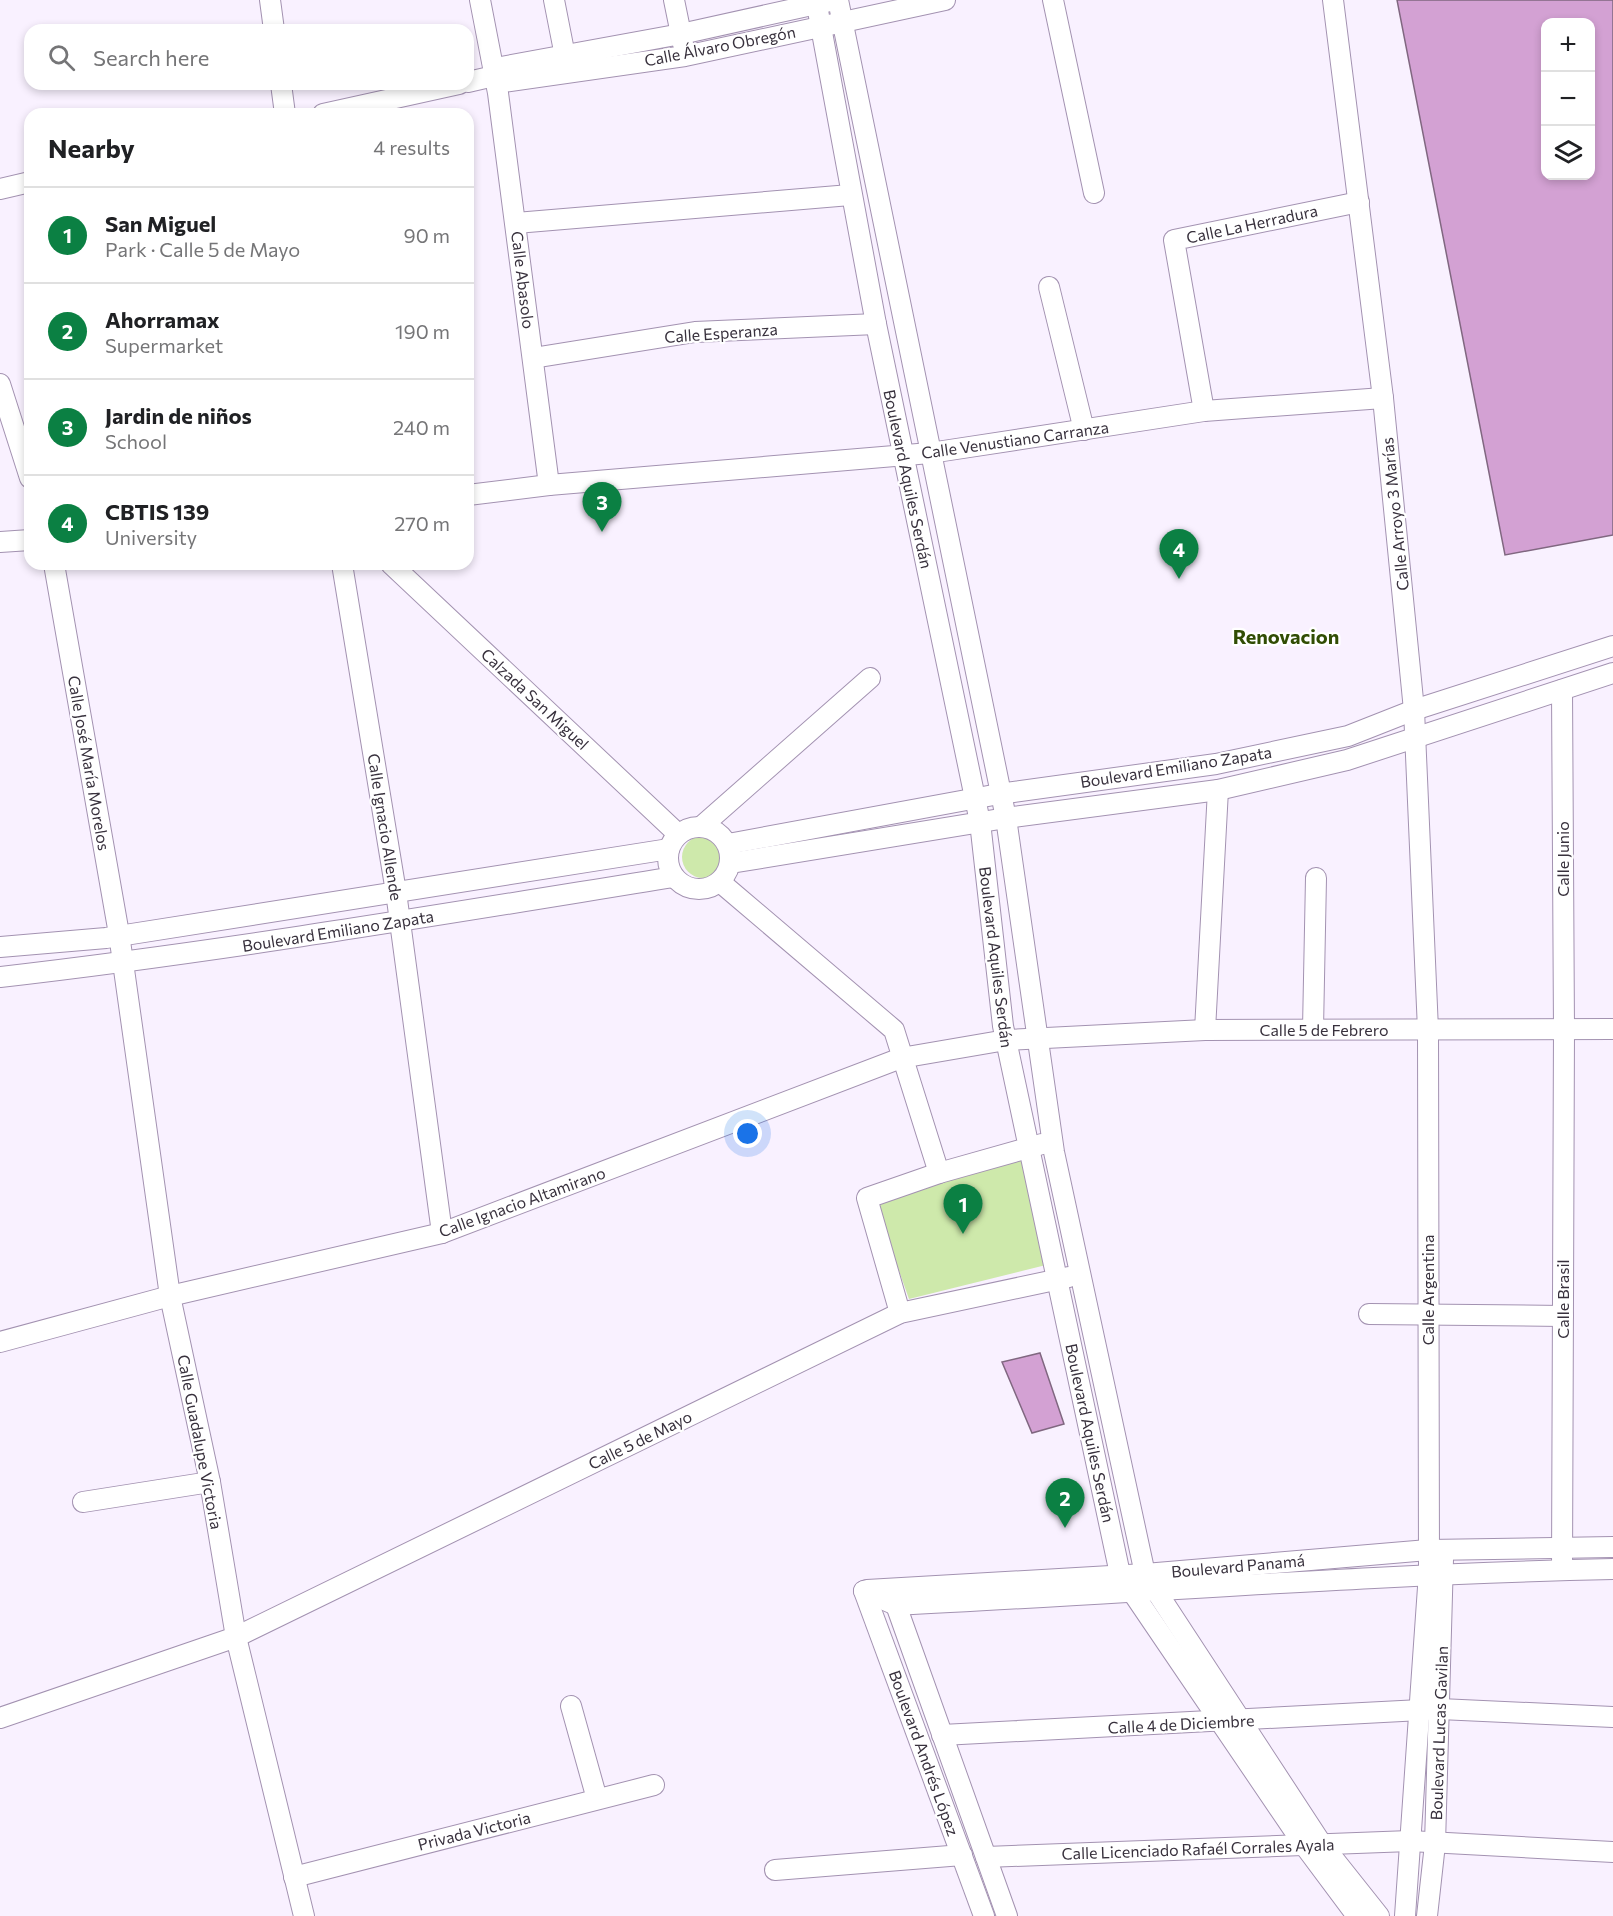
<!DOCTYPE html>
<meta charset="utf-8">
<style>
body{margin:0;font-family:Commissioner,sans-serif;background:#f6f6f6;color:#202124}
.controls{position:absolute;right:18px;top:18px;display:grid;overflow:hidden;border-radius:12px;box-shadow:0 3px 9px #0003}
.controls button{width:54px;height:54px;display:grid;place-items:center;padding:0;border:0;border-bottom:2px solid #e0e0e0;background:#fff;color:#202124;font:30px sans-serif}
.you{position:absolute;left:748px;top:1134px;width:21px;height:21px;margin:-15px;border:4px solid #fff;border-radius:50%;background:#1a73e8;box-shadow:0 0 0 9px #1a73e833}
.badge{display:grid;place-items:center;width:39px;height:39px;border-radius:50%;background:#0b8043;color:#fff;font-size:20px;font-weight:700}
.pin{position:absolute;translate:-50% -50px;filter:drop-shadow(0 2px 3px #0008)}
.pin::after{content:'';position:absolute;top:32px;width:21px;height:18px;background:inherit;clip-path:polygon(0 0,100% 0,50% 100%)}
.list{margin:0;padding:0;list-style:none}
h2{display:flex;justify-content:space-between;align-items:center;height:78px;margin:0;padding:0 24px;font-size:26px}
h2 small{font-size:20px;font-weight:400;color:#757577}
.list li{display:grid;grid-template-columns:39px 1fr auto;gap:18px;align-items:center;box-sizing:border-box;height:96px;padding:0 24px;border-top:2px solid #e0e0e0}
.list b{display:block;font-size:22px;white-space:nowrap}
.list p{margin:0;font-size:20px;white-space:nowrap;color:#757577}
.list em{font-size:20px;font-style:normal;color:#757577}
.icon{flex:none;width:33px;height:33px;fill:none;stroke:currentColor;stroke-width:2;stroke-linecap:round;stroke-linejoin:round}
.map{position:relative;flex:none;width:1613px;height:1916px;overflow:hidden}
.search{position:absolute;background:#fff;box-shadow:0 3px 9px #0003;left:24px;top:24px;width:450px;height:66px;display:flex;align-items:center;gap:15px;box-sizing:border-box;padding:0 21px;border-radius:18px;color:#757577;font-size:22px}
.panel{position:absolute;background:#fff;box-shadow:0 3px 9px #0003;left:24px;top:108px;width:450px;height:462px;border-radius:18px}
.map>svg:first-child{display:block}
.green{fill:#cee9ab}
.building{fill:#d3a1d3;stroke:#806780;stroke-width:1.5;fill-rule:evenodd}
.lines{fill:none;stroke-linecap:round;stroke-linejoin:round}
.minor-casing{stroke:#a392b1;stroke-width:22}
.minor{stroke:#fff;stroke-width:20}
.labels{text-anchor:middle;stroke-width:4.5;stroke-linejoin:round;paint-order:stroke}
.street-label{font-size:16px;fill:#38313d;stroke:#fff}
.quarter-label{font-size:20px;font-weight:bold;fill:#314d04;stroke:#fff}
</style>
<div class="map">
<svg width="1613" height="1916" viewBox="0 0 1613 1916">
<rect width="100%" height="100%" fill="#f9f1ff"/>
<g class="green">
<circle cx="703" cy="857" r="21"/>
<path d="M1023,1155L1046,1265L909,1299L875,1203Z"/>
</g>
<g class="building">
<path d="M1397,0H1613V535L1505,555ZM1545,22H1590V176H1545Z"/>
<path d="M1040,1353L1064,1424L1032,1433L1002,1362Z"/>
</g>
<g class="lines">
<g class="minor-casing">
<g id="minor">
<path d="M270,0L274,30"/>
<path d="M480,0L498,93L549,485"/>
<path d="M554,0L565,56"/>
<path d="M674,0L683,44"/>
<path d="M816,0L876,324L980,822L1003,1026L1120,1574L1304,1845L1357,1916"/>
<path d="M838,0L1006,818L1054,1152L1145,1574L1321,1843L1379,1916"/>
<path d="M1053,0L1094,193"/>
<path d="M1333,0L1383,398L1414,710L1428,1030L1429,1573L1405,1916"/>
<path d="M494,76L503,82L685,56L945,0"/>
<path d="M468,82L494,76L501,67L681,34L830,1"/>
<path d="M281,84L285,114"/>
<path d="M323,114L459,84"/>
<path d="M0,189L30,182"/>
<path d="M516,223L850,195"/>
<path d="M1049,287L1084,430"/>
<path d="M533,358L695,332L876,324"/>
<path d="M0,384L30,478"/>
<path d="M1204,411L1174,240L1359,202"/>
<path d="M468,495L549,485L930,453L1204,411L1383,398"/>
<path d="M0,542L30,540"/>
<path d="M54,564L119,934L170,1296L210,1482L236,1637L304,1916"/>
<path d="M342,564L396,892L442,1233"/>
<path d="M391,564L678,834"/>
<path d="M1562,690L1564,1029L1562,1570"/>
<path d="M702,826L870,678"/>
<circle cx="699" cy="858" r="31"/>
<path d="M728,844L999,794L1216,764L1348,736L1414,710L1613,646"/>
<path d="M731,863L1006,818L1218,790L1347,760L1613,673"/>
<path d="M720,882L894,1030L939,1173"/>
<path d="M0,947L106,938L669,849"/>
<path d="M0,977C226,951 450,913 674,877"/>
<path d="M1313,1029L1316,878"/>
<path d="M1205,1030L1218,790"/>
<path d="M900,1313L867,1198L939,1173L1042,1144"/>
<path d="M1369,1314L1563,1316"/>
<path d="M0,1342L170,1296L442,1233L901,1058L1006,1040L1205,1030L1613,1029"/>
<path d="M83,1502L210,1482"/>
<path d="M867,1590L1145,1574L1428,1550L1613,1547"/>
<path d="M864,1591L896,1605C1135,1593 1374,1574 1613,1569"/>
<path d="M864,1591L984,1916"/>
<path d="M896,1605L1007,1916"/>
<path d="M571,1706L597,1799"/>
<path d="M0,1718L236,1637L900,1313L1069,1277"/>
<path d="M942,1735L1440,1709L1613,1717"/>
<path d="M986,1857L1410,1841L1613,1852"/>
<path d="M775,1870L962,1855"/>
<path d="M294,1877L654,1785"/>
<path d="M1427,1916L1435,1844L1443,1559"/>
</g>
</g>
<use href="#minor" class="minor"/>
</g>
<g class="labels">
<g class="street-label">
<text transform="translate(720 46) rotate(-11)" y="6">Calle Álvaro Obregón</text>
<text transform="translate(1252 224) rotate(-12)" y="6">Calle La Herradura</text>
<text transform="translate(523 280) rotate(83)" y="6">Calle Abasolo</text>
<text transform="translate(721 333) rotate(-4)" y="6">Calle Esperanza</text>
<text transform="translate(1015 440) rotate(-8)" y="6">Calle Venustiano Carranza</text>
<text transform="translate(908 479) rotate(78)" y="6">Boulevard Aquiles Serdán</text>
<text transform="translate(1395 514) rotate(-96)" y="6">Calle Arroyo 3 Marías</text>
<text transform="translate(535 699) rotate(43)" y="6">Calzada San Miguel</text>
<text transform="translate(89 763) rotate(80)" y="6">Calle José María Morelos</text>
<text transform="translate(1176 767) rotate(-9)" y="6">Boulevard Emiliano Zapata</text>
<text transform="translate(385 827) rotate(81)" y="6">Calle Ignacio Allende</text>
<text transform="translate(1563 859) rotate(-90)" y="6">Calle Junio</text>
<text transform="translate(338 931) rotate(-9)" y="6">Boulevard Emiliano Zapata</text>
<text transform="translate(996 957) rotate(83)" y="6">Boulevard Aquiles Serdán</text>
<text x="1324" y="1036">Calle 5 de Febrero</text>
<text transform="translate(522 1202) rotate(-20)" y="6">Calle Ignacio Altamirano</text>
<text transform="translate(1428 1290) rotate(-90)" y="6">Calle Argentina</text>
<text transform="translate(1563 1299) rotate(-90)" y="6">Calle Brasil</text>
<text transform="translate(1090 1433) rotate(78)" y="6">Boulevard Aquiles Serdán</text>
<text transform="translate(640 1440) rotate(-26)" y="6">Calle 5 de Mayo</text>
<text transform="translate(200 1442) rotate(79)" y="6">Calle Guadalupe Victoria</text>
<text transform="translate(1238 1566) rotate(-5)" y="6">Boulevard Panamá</text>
<text transform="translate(1181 1724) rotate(-3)" y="6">Calle 4 de Diciembre</text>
<text transform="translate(1439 1733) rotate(-88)" y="6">Boulevard Lucas Gavilan</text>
<text transform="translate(924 1753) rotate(70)" y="6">Boulevard Andrés López</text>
<text transform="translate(474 1831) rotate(-14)" y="6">Privada Victoria</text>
<text transform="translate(1198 1849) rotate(-2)" y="6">Calle Licenciado Rafaél Corrales Ayala</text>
</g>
<g class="quarter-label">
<text x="1286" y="644">Renovacion</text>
</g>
</g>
</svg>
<div class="controls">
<button>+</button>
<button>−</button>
<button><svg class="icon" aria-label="layers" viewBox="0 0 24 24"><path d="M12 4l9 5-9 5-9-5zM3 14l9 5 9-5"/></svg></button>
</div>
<div class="you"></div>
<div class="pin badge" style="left:963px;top:1234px">1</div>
<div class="pin badge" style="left:1065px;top:1528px">2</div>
<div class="pin badge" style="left:602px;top:532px">3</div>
<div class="pin badge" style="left:1179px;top:579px">4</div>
<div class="search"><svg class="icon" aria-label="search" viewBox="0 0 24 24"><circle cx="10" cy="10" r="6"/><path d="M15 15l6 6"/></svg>Search here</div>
<section class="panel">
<h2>Nearby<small>4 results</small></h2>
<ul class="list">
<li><span class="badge">1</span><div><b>San Miguel</b><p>Park · Calle 5 de Mayo</p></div><em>90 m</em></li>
<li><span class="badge">2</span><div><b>Ahorramax</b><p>Supermarket</p></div><em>190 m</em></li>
<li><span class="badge">3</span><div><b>Jardin de niños</b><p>School</p></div><em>240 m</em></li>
<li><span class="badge">4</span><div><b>CBTIS 139</b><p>University</p></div><em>270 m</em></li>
</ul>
</section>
</div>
